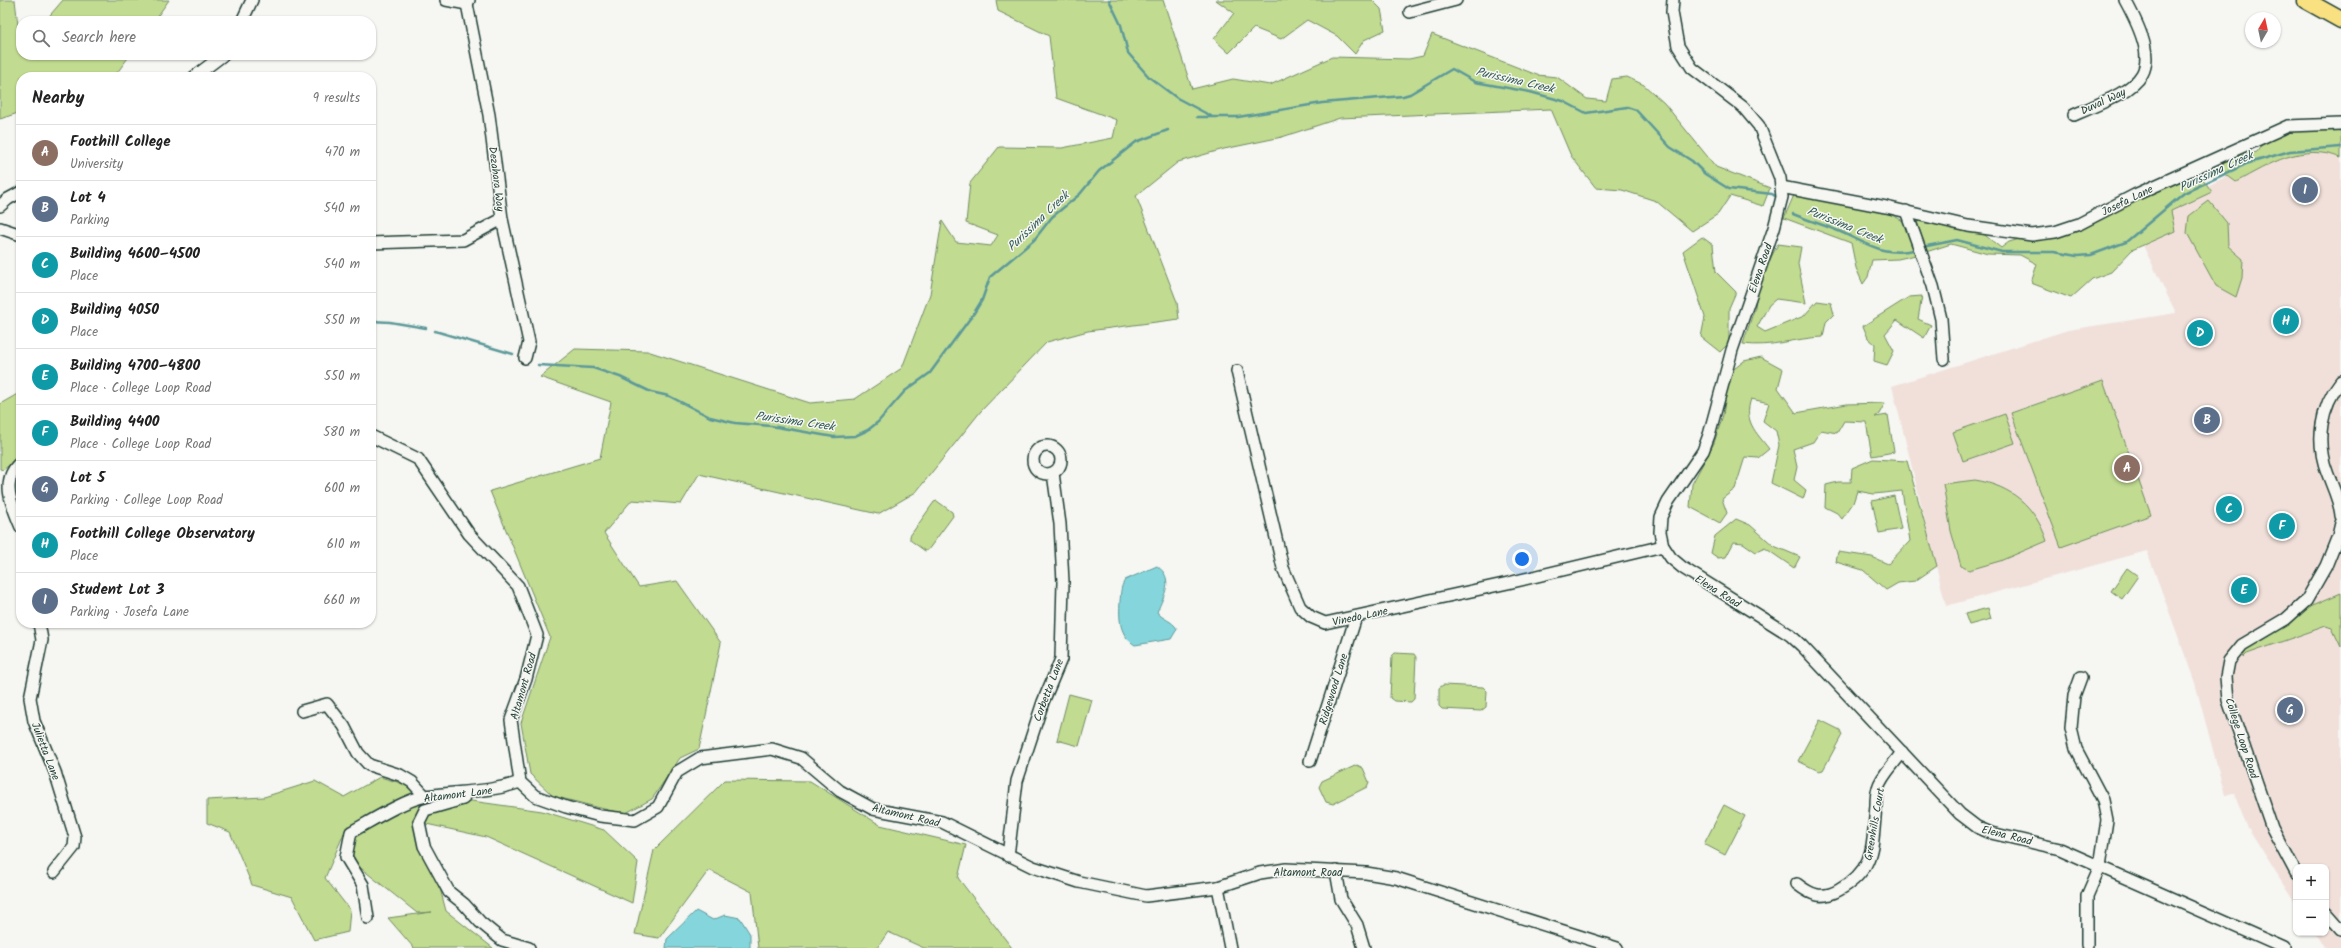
<!DOCTYPE html>
<meta charset="utf-8">
<style>
body{margin:0;font-family:Kalam,sans-serif;background:#f6f6f6;color:#222}
.controls{position:absolute;right:12px;bottom:12px;display:grid;overflow:hidden;border-radius:8px;box-shadow:0 1px 3px #0004}
.controls button{width:36px;height:36px;display:grid;place-items:center;padding:0;border:0;border-bottom:1px solid #e0e0e0;background:#fff;color:#222;font:20px sans-serif}
.compass{position:absolute;left:2245px;top:12px;width:36px;height:36px;border-radius:50%;background:#fff;box-shadow:0 1px 3px #0004;rotate:9deg}
.you{position:absolute;left:1522px;top:559px;width:14px;height:14px;margin:-10px;border:3px solid #fff;border-radius:50%;background:#1a73e8;box-shadow:0 0 0 6px #1a73e833}
.badge{display:grid;place-items:center;width:26px;height:26px;border-radius:50%;background:#2563eb;color:#fff;font-size:13px;font-weight:700}
.pin{position:absolute;translate:-50% -50%;border:2px solid #fff;box-shadow:0 1px 4px #0006}
.list{margin:0;padding:0;list-style:none}
h2{display:flex;justify-content:space-between;align-items:center;height:52px;margin:0;padding:0 16px;font-size:17px}
h2 small{font-size:13px;font-weight:400;color:#767676}
.list li{display:grid;grid-template-columns:26px 1fr auto;gap:12px;align-items:center;box-sizing:border-box;height:56px;padding:0 16px;border-top:1px solid #e0e0e0}
.list b{display:block;font-size:15px;white-space:nowrap}
.list p{margin:0;font-size:13px;white-space:nowrap;color:#767676}
.list em{font-size:13px;font-style:normal;color:#767676}
.icon{flex:none;width:22px;height:22px;fill:none;stroke:currentColor;stroke-width:2;stroke-linecap:round;stroke-linejoin:round}
.map{position:relative;flex:none;width:2341px;height:948px;overflow:hidden}
.search{position:absolute;background:#fff;box-shadow:0 1px 3px #0004;left:16px;top:16px;width:360px;height:44px;display:flex;align-items:center;gap:10px;box-sizing:border-box;padding:0 14px;border-radius:16px;color:#767676;font-size:15px}
.panel{position:absolute;background:#fff;box-shadow:0 1px 3px #0004;left:16px;top:72px;width:360px;height:556px;border-radius:16px}
.map>svg:first-child{display:block}
.built{fill:#f1e0da}
.green{fill:#c1db91;stroke:#708c62}
.water{fill:#85d6dc;stroke:#5c9999}
.lines{fill:none;stroke-linecap:round;stroke-linejoin:round}
.stream{stroke:#5c9999;stroke-width:2.5}
.minor-casing{stroke:#1f3d34;stroke-width:14}
.highway-casing{stroke:#1f3d34;stroke-width:19}
.minor{stroke:#f6f6f2;stroke-width:11}
.highway{stroke:#f9e181;stroke-width:16}
.labels{text-anchor:middle;stroke-width:3;stroke-linejoin:round;paint-order:stroke}
.street-label{font-size:11px;fill:#1f3d34;stroke:#f6f6f2}
.water-label{font-size:12px;font-style:italic;fill:#335c56;stroke:#f6f6f2}
</style>
<div class="map">
<svg width="2341" height="948" viewBox="0 0 2341 948">
<rect width="100%" height="100%" fill="#f6f6f2"/>
<filter id="ink" filterUnits="userSpaceOnUse"><feTurbulence type="fractalNoise" baseFrequency=".025" numOctaves="2"/><feDisplacementMap in="SourceGraphic" scale="8" xChannelSelector="R" yChannelSelector="G"/><feConvolveMatrix kernelMatrix="1 2 1 2 8 2 1 2 1" color-interpolation-filters="sRGB"/></filter>
<g filter="url(#ink)">
<path class="built" d="M2341,131V948H2324L2315,933H2326V867H2296V904L2247,826L2234,794L2225,795L2195,683L2147,551L1946,606L1892,386L2068,330L2176,313L2133,225L2294,141Z"/>
<g class="green">
<path d="M0,0H15L19,34L21,35V55H130L114,77H21V112L0,119Z"/>
<path d="M63,0H169L154,21H45Z"/>
<path d="M996,0H1163L1192,89L1233,79L1270,85L1332,57L1409,59L1423,56L1432,34L1537,75L1557,77L1587,99L1606,101L1612,79L1627,77L1644,85L1664,103L1716,167L1770,188L1763,206L1730,196L1718,214L1692,231L1656,201L1622,190L1596,188L1571,156L1551,109L1340,118L1282,137L1224,149L1178,162L1136,196L1177,302L1179,319L1088,331L1047,342L981,411L916,492L878,514L699,474L681,504L632,500L604,533L639,587L677,581L721,643L699,749L680,758L652,799L624,814L553,796L530,774L521,723L550,637L490,491L600,458L611,402L540,377L575,349L647,351L810,403L855,399L902,368L930,294L942,221L956,242L991,246L998,235L966,223L970,183L999,147L1062,148L1113,138L1117,120L1056,98L1049,36L998,11Z"/>
<path d="M1216,0H1372L1381,9L1385,30L1364,40L1355,54L1337,36L1307,20L1281,39L1254,28L1229,53L1214,39L1234,13Z"/>
<path d="M2317,127L2341,131V158C2302,142 2270,164 2236,182L2220,170L2225,159L2257,152L2265,139L2288,130Z"/>
<path d="M2198,172L2212,192L2171,211L2175,231L2132,250L2111,272L2092,279L2071,298L2031,283L2037,264L2020,255L1988,254L1951,244L1926,252L1917,221L1976,228L2001,248L2009,242L2023,238L2046,237L2170,182Z"/>
<path d="M1794,195C1819,196 1890,207 1908,225C1913,231 1914,247 1916,255L1898,259L1872,260L1868,277L1863,284L1856,268L1851,243L1784,218Z"/>
<path d="M2209,201L2227,223L2228,246L2243,259L2242,278L2236,297L2216,286L2187,233L2189,216Z"/>
<path d="M1702,237L1713,245L1716,272L1736,292L1729,308V343L1720,352L1701,337L1705,317L1683,251Z"/>
<path d="M1778,244L1801,247L1798,264L1806,303L1776,299L1769,305L1757,327L1765,332L1804,316L1817,301L1831,303L1834,314L1826,322L1823,337C1795,338 1771,348 1743,344L1755,307L1758,282Z"/>
<path d="M1922,296L1918,319L1931,325L1924,338L1897,320L1885,334L1894,351L1887,365L1874,361L1875,344L1868,338L1863,326L1909,297Z"/>
<path d="M1761,357L1783,369L1778,388L1796,413L1847,404L1885,403L1879,414L1875,417L1888,415L1894,452L1872,456L1866,422L1844,421L1837,433L1821,430L1813,442L1793,449L1797,467L1794,480L1806,490L1803,499L1771,483L1779,445L1776,431L1763,421L1769,403L1751,399C1743,421 1756,432 1769,449L1758,458L1745,457L1735,489L1722,499L1727,513L1720,523L1690,507L1692,484L1714,443L1723,415L1729,373L1744,361Z"/>
<path d="M2103,381L2151,515L2061,547L2011,413Z"/>
<path d="M21,392V456L3,470L0,469V404Z"/>
<path d="M2005,414L2015,443L1963,461L1953,432Z"/>
<path d="M1873,459L1907,461L1937,566L1915,581L1898,583L1886,590L1863,570L1836,562L1838,552L1872,557L1888,564L1910,541L1902,491L1874,494L1857,491L1853,503L1842,519L1837,513L1825,507L1826,485L1838,482H1851L1852,468Z"/>
<path d="M1975,480C2012,486 2035,506 2047,541L2000,561L1969,570L1961,566L1951,531L1943,484Z"/>
<path d="M1894,496L1901,529L1879,533L1872,501Z"/>
<path d="M937,501L952,512L953,516L928,550L925,551L910,540V536L934,502Z"/>
<path d="M1736,519L1750,525L1774,546L1800,557L1794,568L1765,548L1756,552L1743,543L1734,542L1726,557L1718,558L1711,553L1715,536Z"/>
<path d="M2127,568L2138,576L2122,599L2111,591Z"/>
<path d="M2341,593V647L2332,628L2326,626L2247,654L2243,658L2245,651L2248,647L2292,621L2308,607Z"/>
<path d="M1988,608L1991,619L1969,625L1965,614Z"/>
<path d="M1395,653L1414,654L1416,657L1414,699L1411,702L1394,701L1390,698L1392,656Z"/>
<path d="M1443,685L1483,687L1487,691L1486,707L1481,711L1442,709L1439,706V688Z"/>
<path d="M1069,694L1092,700L1079,746L1057,740Z"/>
<path d="M1820,720L1840,730L1842,735L1823,770L1819,771L1798,761Z"/>
<path d="M1357,765L1363,768L1369,782L1367,787L1333,804L1326,802L1319,787L1322,781Z"/>
<path d="M380,777L404,784L415,793L542,811L604,830L638,862L632,903L486,837L417,822L437,877L446,911L493,948H414L388,918L432,912L417,913L357,865L344,833L325,878L350,910L348,932L314,940L292,897L252,885L230,832L207,823V800L264,797L315,781L344,797Z"/>
<path d="M725,780L810,781L880,825L966,845L958,878L1012,948H924L888,932L877,948H758L752,892L709,870L659,938L635,934L654,850Z"/>
<path d="M1724,805L1745,816L1725,855L1704,844Z"/>
</g>
<g class="water">
<path d="M1157,566C1175,579 1164,595 1157,612C1163,620 1172,620 1177,629L1171,639L1135,645C1119,635 1119,619 1120,601C1121,593 1120,588 1125,580Z"/>
<path d="M696,911L713,920L725,915L740,918L750,934V948H666L667,939Z"/>
</g>
<g class="lines">
<g class="stream">
<path d="M1109,0L1121,25L1128,53L1149,77L1177,98L1211,116"/>
<path d="M1197,117H1238L1322,103L1403,96L1410,94L1452,69L1475,82L1530,92L1563,101L1586,113L1627,107L1636,110L1670,147L1692,161L1705,174L1729,189L1772,194L1778,198"/>
<path d="M1793,214C1810,221 1827,226 1843,233C1870,245 1883,256 1914,250"/>
<path d="M1927,246L1957,240L2002,252H2054L2077,256L2091,255L2126,242L2184,193L2246,164L2290,151L2341,147"/>
<path d="M371,321L390,322L426,328"/>
<path d="M435,331L513,354"/>
<path d="M538,365L593,368L620,377L651,392L669,396L710,417L735,423L771,426L834,437L855,436L868,430L878,422L905,391L930,373L974,313L982,300L990,277L1034,240L1052,217L1080,194L1099,171L1136,142L1168,130"/>
</g>
<g class="minor-casing">
<g id="minor">
<path d="M446,0L467,4L469,0"/>
<path d="M1673,0L1672,12L1678,46L1692,68L1743,107L1759,126L1780,178L1782,197L1774,228L1732,350L1709,435L1703,451L1668,502L1661,517L1660,532L1663,546L1671,558L1683,568L1790,635L1802,646L1960,814L1977,827L1991,833L2060,849L2284,948"/>
<path d="M1410,12L1456,0"/>
<path d="M242,21L252,0"/>
<path d="M194,77L223,55"/>
<path d="M2074,115C2144,85 2167,77 2125,0"/>
<path d="M1781,187L1886,207L1968,226L2032,235L2055,232L2079,224L2135,195L2288,126L2341,124"/>
<path d="M0,206L8,199L21,192"/>
<path d="M1906,211L1933,286L1941,319L1944,359"/>
<path d="M502,219L529,342L525,358"/>
<path d="M0,228L21,235"/>
<path d="M371,243L463,240L502,219L489,115L467,4"/>
<path d="M1237,371L1283,568L1300,607L1311,617L1325,623L1508,583L1663,546"/>
<path d="M2341,381C2321,406 2315,441 2327,472C2332,486 2340,501 2341,516"/>
<path d="M371,436L418,459L469,534L518,586L537,635L526,679L511,720L520,782L535,796L566,807L600,816L635,820L658,807L677,772L700,758L772,749L801,758L840,791L873,809L942,822L1033,867L1079,882L1146,896L1218,887L1260,873L1286,869L1366,873L1396,878L1617,948"/>
<circle cx="1047" cy="460" r="14"/>
<path d="M21,462C0,479 11,504 21,527"/>
<path d="M39,623L42,640L30,698L34,721L55,772L75,837L74,847L54,872"/>
<path d="M2081,677L2074,696L2071,728L2076,749L2103,800L2107,820L2100,866L2087,896V946"/>
<path d="M302,711L327,704L344,726L358,753L369,765L400,775L412,782L425,796"/>
<path d="M1310,761L1356,617"/>
<path d="M465,794L463,799L425,810L419,822L424,846L449,892L464,904L480,922L502,940L529,948"/>
<path d="M1008,856L1017,781L1043,702L1061,659L1063,582L1060,524L1053,473"/>
<path d="M1336,871L1341,899L1357,925L1364,948"/>
<path d="M2296,873L2272,828L2228,700L2226,677L2229,661L2242,645L2286,619L2306,601L2326,566L2338,536L2341,523"/>
<path d="M1797,884C1811,895 1822,900 1839,890C1876,869 1872,845 1876,806C1876,801 1876,794 1878,788C1881,776 1895,763 1902,752"/>
<path d="M1218,887L1230,948"/>
<path d="M2326,912L2341,929"/>
<path d="M368,918L363,885L346,857L351,832C371,821 404,800 426,796C458,791 489,793 520,782"/>
</g>
</g>
<g class="highway-casing">
<path id="highway" d="M2305,0L2341,20"/>
</g>
<use href="#minor" class="minor"/>
<use href="#highway" class="highway"/>
</g>
</g>
<g class="labels">
<g class="street-label">
<text transform="translate(2103 101) rotate(-25)" y="4">Duval Way</text>
<text transform="translate(497 179) rotate(83)" y="4">Dezahara Way</text>
<text transform="translate(2127 200) rotate(-26)" y="4">Josefa Lane</text>
<text transform="translate(1760 268) rotate(-71)" y="4">Elena Road</text>
<text transform="translate(1718 591) rotate(32)" y="4">Elena Road</text>
<text transform="translate(1360 616) rotate(-12)" y="4">Vinedo Lane</text>
<text transform="translate(523 686) rotate(-74)" y="4">Altamont Road</text>
<text transform="translate(1333 689) rotate(-73)" y="4">Ridgewood Lane</text>
<text transform="translate(1048 690) rotate(-69)" y="4">Corbetta Lane</text>
<text transform="translate(2242 738) rotate(72)" y="4">College Loop Road</text>
<text transform="translate(46 751) rotate(69)" y="4">Julietta Lane</text>
<text transform="translate(458 794) rotate(-7)" y="4">Altamont Lane</text>
<text transform="translate(906 815) rotate(13)" y="4">Altamont Road</text>
<text transform="translate(1874 824) rotate(-80)" y="4">Greenhills Court</text>
<text transform="translate(2007 835) rotate(14)" y="4">Elena Road</text>
<text x="1308" y="876">Altamont Road</text>
</g>
<g class="water-label">
<text transform="translate(1515 80) rotate(13)" y="4">Purissima Creek</text>
<text transform="translate(2216 171) rotate(-25)" y="4">Purissima Creek</text>
<text transform="translate(1038 221) rotate(-44)" y="4">Purissima Creek</text>
<text transform="translate(1845 225) rotate(22)" y="4">Purissima Creek</text>
<text transform="translate(795 421) rotate(8)" y="4">Purissima Creek</text>
</g>
</g>
</svg>
<div class="controls">
<button>+</button>
<button>−</button>
</div>
<svg class="compass" viewBox="-18 -18 36 36"><path d="M0-13l5 13h-10z" fill="#e53935"/><path d="M0 13l5-13h-10z" fill="#767676"/></svg>
<div class="you"></div>
<div class="pin badge" style="left:2127px;top:468px;background:#8d6e63">A</div>
<div class="pin badge" style="left:2207px;top:420px;background:#5c6f8a">B</div>
<div class="pin badge" style="left:2229px;top:509px;background:#0f9aa8">C</div>
<div class="pin badge" style="left:2200px;top:333px;background:#0f9aa8">D</div>
<div class="pin badge" style="left:2244px;top:590px;background:#0f9aa8">E</div>
<div class="pin badge" style="left:2282px;top:526px;background:#0f9aa8">F</div>
<div class="pin badge" style="left:2290px;top:710px;background:#5c6f8a">G</div>
<div class="pin badge" style="left:2286px;top:321px;background:#0f9aa8">H</div>
<div class="pin badge" style="left:2305px;top:190px;background:#5c6f8a">I</div>
<div class="search"><svg class="icon" aria-label="search" viewBox="0 0 24 24"><circle cx="10" cy="10" r="6"/><path d="M15 15l6 6"/></svg>Search here</div>
<section class="panel">
<h2>Nearby<small>9 results</small></h2>
<ul class="list">
<li><span class="badge" style="background:#8d6e63">A</span><div><b>Foothill College</b><p>University</p></div><em>470 m</em></li>
<li><span class="badge" style="background:#5c6f8a">B</span><div><b>Lot 4</b><p>Parking</p></div><em>540 m</em></li>
<li><span class="badge" style="background:#0f9aa8">C</span><div><b>Building 4600–4500</b><p>Place</p></div><em>540 m</em></li>
<li><span class="badge" style="background:#0f9aa8">D</span><div><b>Building 4050</b><p>Place</p></div><em>550 m</em></li>
<li><span class="badge" style="background:#0f9aa8">E</span><div><b>Building 4700–4800</b><p>Place · College Loop Road</p></div><em>550 m</em></li>
<li><span class="badge" style="background:#0f9aa8">F</span><div><b>Building 4400</b><p>Place · College Loop Road</p></div><em>580 m</em></li>
<li><span class="badge" style="background:#5c6f8a">G</span><div><b>Lot 5</b><p>Parking · College Loop Road</p></div><em>600 m</em></li>
<li><span class="badge" style="background:#0f9aa8">H</span><div><b>Foothill College Observatory</b><p>Place</p></div><em>610 m</em></li>
<li><span class="badge" style="background:#5c6f8a">I</span><div><b>Student Lot 3</b><p>Parking · Josefa Lane</p></div><em>660 m</em></li>
</ul>
</section>
</div>
